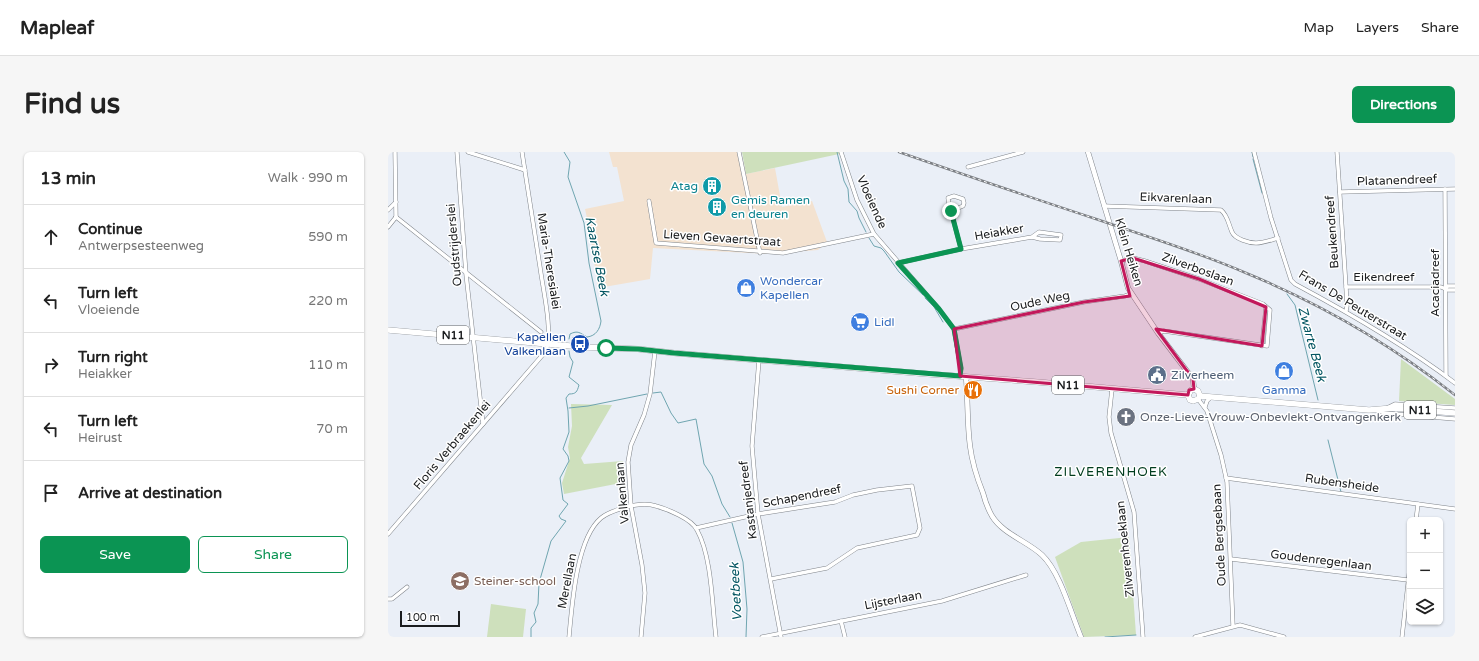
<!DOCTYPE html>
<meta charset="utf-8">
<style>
body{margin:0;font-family:"Varela Round",sans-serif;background:#f6f6f6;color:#222}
.controls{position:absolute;right:12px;bottom:12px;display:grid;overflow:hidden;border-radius:6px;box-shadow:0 1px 3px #0004}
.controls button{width:36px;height:36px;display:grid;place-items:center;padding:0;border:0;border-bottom:1px solid #e0e0e0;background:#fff;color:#222;font:20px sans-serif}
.scale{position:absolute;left:12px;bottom:10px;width:60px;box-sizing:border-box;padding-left:4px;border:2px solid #1b1d1f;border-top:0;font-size:11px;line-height:14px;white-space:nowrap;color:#1b1d1f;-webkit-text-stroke:3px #fff;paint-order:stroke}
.stop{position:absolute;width:12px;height:12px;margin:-9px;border:3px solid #0b9453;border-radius:50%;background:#fff}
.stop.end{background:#0b9453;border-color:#fff;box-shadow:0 1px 4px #0008}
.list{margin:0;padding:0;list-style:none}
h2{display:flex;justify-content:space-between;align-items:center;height:52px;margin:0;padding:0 16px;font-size:17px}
h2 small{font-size:13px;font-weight:400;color:#767676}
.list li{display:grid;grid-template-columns:26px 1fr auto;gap:12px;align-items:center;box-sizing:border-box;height:64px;padding:0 16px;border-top:1px solid #e0e0e0}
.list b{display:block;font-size:15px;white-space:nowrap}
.list p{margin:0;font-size:13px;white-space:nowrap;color:#767676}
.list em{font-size:13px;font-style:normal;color:#767676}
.actions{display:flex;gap:8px;padding:12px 16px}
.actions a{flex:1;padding:9px 0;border:1px solid #0b9453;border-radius:6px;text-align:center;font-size:14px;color:#0b9453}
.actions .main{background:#0b9453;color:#fff}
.icon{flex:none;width:22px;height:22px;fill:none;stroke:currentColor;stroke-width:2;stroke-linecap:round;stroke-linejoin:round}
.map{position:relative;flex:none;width:1067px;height:485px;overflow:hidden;border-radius:6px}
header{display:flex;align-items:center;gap:24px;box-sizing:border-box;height:56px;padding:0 20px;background:#fff;border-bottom:1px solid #e0e0e0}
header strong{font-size:19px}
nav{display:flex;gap:22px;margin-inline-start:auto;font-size:14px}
.intro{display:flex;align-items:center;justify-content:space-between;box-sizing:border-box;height:96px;padding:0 24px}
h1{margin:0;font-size:28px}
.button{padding:10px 18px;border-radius:6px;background:#0b9453;color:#fff;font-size:14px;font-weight:700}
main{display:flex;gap:24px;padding:0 24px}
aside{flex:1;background:#fff;border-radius:6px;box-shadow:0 1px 3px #0004}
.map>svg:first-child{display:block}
.industrial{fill:#f3e2d0}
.green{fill:#cee0bc}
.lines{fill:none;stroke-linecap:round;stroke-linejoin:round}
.stream{stroke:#6fa5b0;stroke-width:1}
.minor-casing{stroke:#80858b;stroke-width:4.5}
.tertiary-casing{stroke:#80858b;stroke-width:5.5}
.primary-casing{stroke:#80858b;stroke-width:6}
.minor{stroke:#fff;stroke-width:3.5}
.tertiary{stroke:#fff;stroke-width:4.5}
.primary{stroke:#fff;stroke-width:5.5}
.rail-casing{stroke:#7d8085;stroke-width:2.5}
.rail{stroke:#fff;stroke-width:1;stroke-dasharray:3;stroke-linecap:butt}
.route{stroke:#0b9453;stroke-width:5}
.marked{fill:#c2185b;fill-opacity:0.2;stroke:#c2185b;stroke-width:3;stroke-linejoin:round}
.labels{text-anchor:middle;stroke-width:3;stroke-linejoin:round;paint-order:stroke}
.shield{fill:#fff;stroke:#5f6162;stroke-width:1}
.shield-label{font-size:11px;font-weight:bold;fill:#1b1d1f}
.street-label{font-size:12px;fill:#1b1d1f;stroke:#fff}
.culture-label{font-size:12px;fill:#0d838f;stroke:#fff;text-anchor:end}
.shop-label{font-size:12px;fill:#366cbe;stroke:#fff;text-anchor:start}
.transit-label{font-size:12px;fill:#164399;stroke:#fff;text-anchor:end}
.service-label{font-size:12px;fill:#4e5e75;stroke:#fff;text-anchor:start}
.food-label{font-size:12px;fill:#c56008;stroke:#fff;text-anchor:end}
.worship-label{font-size:12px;fill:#5b616d;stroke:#fff;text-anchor:start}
.education-label{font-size:12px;fill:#785e54;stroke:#fff;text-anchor:start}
.water-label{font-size:13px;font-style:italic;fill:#045662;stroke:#fff}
.neighbourhood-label{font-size:13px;letter-spacing:1px;fill:#003c1e;stroke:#fff}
</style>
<header>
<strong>Mapleaf</strong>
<nav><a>Map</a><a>Layers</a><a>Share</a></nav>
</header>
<div class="intro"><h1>Find us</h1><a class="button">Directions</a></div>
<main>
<aside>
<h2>13 min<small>Walk · 990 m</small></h2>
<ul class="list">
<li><svg class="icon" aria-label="ahead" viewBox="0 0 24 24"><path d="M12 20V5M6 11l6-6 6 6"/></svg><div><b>Continue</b><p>Antwerpsesteenweg</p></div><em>590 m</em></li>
<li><svg class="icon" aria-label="left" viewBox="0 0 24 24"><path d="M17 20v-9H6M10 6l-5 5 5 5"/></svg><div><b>Turn left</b><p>Vloeiende</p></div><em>220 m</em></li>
<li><svg class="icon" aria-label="right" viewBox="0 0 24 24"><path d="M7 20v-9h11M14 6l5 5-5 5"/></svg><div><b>Turn right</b><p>Heiakker</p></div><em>110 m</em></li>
<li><svg class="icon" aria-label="left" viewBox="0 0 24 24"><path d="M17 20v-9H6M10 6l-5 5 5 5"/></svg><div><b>Turn left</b><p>Heirust</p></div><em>70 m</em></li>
<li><svg class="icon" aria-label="arrive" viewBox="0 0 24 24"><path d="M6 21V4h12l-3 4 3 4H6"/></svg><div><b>Arrive at destination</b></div></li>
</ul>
<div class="actions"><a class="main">Save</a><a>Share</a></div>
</aside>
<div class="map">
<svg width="1067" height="485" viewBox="0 0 1067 485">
<rect width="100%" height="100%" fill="#eaeff7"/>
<path class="industrial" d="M221,0H353L358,22L387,16L394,55L424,49L439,90L430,98L379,102L265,96L262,127L210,136L202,81L197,57L236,49L229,15H225Z"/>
<g class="green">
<path d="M354,0H451V2L358,22Z"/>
<path d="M1013,207L1067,247V253L1011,249Z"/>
<path d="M183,252L224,253L193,306L196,312L235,309L238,330L176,342L174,331L182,306L180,295L184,274Z"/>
<path d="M741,385L748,483L696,485L667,405L693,390Z"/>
<path d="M103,452L138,457L135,485H99Z"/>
</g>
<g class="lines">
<g class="stream">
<path d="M176,0L182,10L180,25L196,71L201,111L213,169C212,177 208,184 199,185C192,181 190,178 182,182L181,187"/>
<path d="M449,0L456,29L460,37L461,50L469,59L471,66L478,80"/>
<path d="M864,0L865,5"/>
<path d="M865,7L874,41"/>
<path d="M481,86L486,94L493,96L496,99L511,120L535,143"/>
<path d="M899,142L907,153L930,248"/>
<path d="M537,146L546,155L555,170"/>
<path d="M265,241L273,240L283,261L290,271L308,267L316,312L324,324L334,352L342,365"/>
<path d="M181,256L200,254L259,242"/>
<path d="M940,288L953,340"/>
<path d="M344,371L355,410L359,457L358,485"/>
<path d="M143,485V476L148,470L146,461L150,452L151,431L163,389L178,369L173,367L171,364L180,352L175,348L172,326L181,309L180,304L175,297L181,280L180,259L178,246L181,242C188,242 189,240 191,233L181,225L185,210L182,205L181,199"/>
<path d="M717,485L748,483"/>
</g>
<g class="minor-casing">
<g id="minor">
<path d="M7,0L8,65"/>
<path d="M69,0L78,122L95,272"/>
<path d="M80,0L137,18"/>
<path d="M351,0L372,101"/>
<path d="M453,0L469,48L486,82L551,157L566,177L573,217L572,224"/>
<path d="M866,0L883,66L903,128L907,132C963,162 1017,193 1067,231"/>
<path d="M949,0L958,135L959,154L958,159"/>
<path d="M580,15L635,0"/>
<path d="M1057,37L1058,224"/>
<path d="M952,40L1067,37"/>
<path d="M261,49L268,91L395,101L486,82"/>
<path d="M716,54L833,58C840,64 840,71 844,80C847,87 861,91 868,91C875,91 883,88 890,86"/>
<path d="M0,58L8,50"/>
<path d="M563,59L575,54L576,51L575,47L566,44L560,46L561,52L573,97"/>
<path d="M8,65L153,180"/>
<path d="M0,75L8,65"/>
<path d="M733,109L745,106L757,109L811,127L875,152L882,158L879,194L776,179L770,181"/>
<path d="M510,111L573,97L644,85L652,87L672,88L673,83L651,80L644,85"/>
<path d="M958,135H1053L1060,138H1067"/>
<path d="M1057,136L1060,134H1067"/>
<path d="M566,177L696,150L737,144L743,142"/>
<path d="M874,194L878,155"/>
<path d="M371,208L364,294L370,362L393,485"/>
<path d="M724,237L721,265L723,281L746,360L755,485"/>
<path d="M810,247L819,259L833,303L839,330L845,474"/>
<path d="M817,255L819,249L823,245"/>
<path d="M999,256L1007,252L1067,256"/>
<path d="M989,258L996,261L1067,267"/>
<path d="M838,326L1067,357"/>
<path d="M1028,368L1030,352"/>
<path d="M308,376L370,362L447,350L465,343L489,338L524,334L532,376L529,383L469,396L439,416L383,427"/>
<path d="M0,382L158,199C165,178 155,138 152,115C146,76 140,38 134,0"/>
<path d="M843,407L1020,428"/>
<path d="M0,447H4L19,435"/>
<path d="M453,469L457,485"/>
<path d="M181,485C184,454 188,387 213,366C220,360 229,358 238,355C246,353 259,351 268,354C279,357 304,367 309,378C324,405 324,453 328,485"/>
<path d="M253,485L257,441L254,413L243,354L240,310L243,293L256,263L262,242L267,199"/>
<path d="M374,485L554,449L638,423"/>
<path d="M807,485L852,473L896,485"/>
<path d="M1014,485L1022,414"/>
</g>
</g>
<g class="tertiary-casing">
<g id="tertiary">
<path d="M700,0L733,109L740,136L770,181L805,227L806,237"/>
<path d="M578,225C580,248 579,271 582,294C584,310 589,326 595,341C597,349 600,357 604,364C615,382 639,389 654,403C672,420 683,461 693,485"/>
</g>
</g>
<g class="primary-casing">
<g id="primary">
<path d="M0,178L194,195L250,197L286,201L540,222L649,230L800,243"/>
<path d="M800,243L803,238L806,237L810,239L812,244"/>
<path d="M800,243L802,248L805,249L810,247L812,244"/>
<path d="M812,244L981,258L1005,256L1067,261"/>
</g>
</g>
<use href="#minor" class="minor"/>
<use href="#tertiary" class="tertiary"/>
<use href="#primary" class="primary"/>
<g class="rail-casing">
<path id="rail" d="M511,0C577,23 644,46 711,68C760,85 810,100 858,121C933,152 1004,193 1067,243"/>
</g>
<use href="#rail" class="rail"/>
</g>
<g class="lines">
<path class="route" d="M218,196L250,197L286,201L572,224L573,216L566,177L551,157L510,111L573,97L563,59"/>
</g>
<path class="marked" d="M745,106L811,127L878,155L874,194L768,177L805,227L806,237L801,238L800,243L572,224L566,177L696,150L742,144L733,109Z"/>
<defs>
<g id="building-disc" transform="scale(1)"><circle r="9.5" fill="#0f9aa8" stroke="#fff"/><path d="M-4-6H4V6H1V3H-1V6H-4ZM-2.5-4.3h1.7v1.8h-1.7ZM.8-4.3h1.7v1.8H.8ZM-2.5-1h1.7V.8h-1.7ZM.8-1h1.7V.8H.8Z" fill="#fff"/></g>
<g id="shop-disc" transform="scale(1)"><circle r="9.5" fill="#3f7fe0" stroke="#fff"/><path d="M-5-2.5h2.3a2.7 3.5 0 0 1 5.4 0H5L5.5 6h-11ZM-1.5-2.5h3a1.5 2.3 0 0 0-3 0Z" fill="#fff"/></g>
<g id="supermarket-disc" transform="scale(1)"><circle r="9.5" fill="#3f7fe0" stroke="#fff"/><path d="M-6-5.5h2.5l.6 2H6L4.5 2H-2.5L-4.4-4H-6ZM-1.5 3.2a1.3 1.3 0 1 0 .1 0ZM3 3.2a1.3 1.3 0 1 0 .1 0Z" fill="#fff"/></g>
<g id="bus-disc" transform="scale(1)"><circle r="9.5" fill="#1a4fb4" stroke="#fff"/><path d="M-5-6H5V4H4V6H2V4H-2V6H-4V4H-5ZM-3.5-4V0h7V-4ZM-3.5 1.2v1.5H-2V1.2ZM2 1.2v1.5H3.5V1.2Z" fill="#fff"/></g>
<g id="civic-disc" transform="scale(1)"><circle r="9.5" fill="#5c6f8a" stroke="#fff"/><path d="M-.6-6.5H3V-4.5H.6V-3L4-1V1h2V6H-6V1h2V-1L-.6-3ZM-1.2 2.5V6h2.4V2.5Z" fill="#fff"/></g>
<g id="restaurant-disc" transform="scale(1)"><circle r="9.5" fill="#e8710a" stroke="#fff"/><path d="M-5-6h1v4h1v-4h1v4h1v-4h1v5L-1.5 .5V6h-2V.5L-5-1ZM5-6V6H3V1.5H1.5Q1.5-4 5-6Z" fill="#fff"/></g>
<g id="church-disc" transform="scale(1)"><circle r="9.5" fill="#6b7280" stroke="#fff"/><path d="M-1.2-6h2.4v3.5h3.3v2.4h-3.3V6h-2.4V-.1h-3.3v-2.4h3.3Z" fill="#fff"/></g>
<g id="school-disc" transform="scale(1)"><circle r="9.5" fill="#8d6e63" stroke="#fff"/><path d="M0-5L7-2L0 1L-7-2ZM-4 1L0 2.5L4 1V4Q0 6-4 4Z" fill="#fff"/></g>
</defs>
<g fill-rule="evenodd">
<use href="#building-disc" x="324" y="34"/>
<use href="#building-disc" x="329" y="55"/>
<use href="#shop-disc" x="358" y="136"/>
<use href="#supermarket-disc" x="472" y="170"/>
<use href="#bus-disc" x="192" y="192"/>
<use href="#shop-disc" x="896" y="219"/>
<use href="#civic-disc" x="769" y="223"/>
<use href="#restaurant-disc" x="585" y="238"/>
<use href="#church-disc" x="738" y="265"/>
<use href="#school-disc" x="72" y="429"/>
</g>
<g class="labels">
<g class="shield">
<rect x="49" y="174" width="32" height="18" rx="3"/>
<rect x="664" y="224" width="32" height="18" rx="3"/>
<rect x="1016" y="249" width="32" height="18" rx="3"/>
</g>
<g class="shield-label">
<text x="65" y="187">N11</text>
<text x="680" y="237">N11</text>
<text x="1032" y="262">N11</text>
</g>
<g class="street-label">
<text transform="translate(1009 28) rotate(-2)" y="4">Platanendreef</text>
<text transform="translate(788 46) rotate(2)" y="4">Eikvarenlaan</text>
<text transform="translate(484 50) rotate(66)" y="4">Vloeiende</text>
<text transform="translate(611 80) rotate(-10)" y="4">Heiakker</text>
<text transform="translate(944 80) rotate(-94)" y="4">Beukendreef</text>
<text transform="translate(334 86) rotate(4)" y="4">Lieven Gevaertstraat</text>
<text transform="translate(66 93) rotate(-95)" y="4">Oudstrijderslei</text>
<text transform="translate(741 100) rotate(73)" y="4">Klein Heiken</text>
<text transform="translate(161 109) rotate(81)" y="4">Maria-Theresialei</text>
<text transform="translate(810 117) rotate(20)" y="4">Zilverboslaan</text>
<text x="996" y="129">Eikendreef</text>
<text transform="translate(1047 131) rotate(-90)" y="4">Acaciadreef</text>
<text transform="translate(652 149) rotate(-12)" y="4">Oude Weg</text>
<text transform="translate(965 153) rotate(31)" y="4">Frans De Peuterstraat</text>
<text transform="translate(64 293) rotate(-50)" y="4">Floris Verbraekenlei</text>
<text transform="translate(954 331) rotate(8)" y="4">Rubensheide</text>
<text transform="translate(234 341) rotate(-95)" y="4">Valkenlaan</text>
<text transform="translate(414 344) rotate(-11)" y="4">Schapendreef</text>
<text transform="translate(360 348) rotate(-97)" y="4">Kastanjedreef</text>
<text transform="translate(831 383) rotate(-93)" y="4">Oude Bergsebaan</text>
<text transform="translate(737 397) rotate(-96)" y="4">Zilverenhoeklaan</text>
<text transform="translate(933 408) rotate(7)" y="4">Goudenregenlaan</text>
<text transform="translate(179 429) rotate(-79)" y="4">Merellaan</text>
<text transform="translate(505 448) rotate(-11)" y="4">Lijsterlaan</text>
</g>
<g class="culture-label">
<text x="310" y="38">Atag</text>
<text x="343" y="52" text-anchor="start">Gemis Ramen<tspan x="343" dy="14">en deuren</tspan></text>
</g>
<g class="shop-label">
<text x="372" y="133">Wondercar<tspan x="372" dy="14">Kapellen</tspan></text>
<text x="486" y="174">Lidl</text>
<text x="896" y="242" text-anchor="middle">Gamma</text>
</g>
<g class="transit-label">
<text x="178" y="189">Kapellen<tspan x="178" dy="14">Valkenlaan</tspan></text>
</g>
<g class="service-label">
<text x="783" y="227">Zilverheem</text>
</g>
<g class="food-label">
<text x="571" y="242">Sushi Corner</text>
</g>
<g class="worship-label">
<text x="752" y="269">Onze-Lieve-Vrouw-Onbevlekt-Ontvangenkerk</text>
</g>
<g class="education-label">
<text x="86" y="433">Steiner-school</text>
</g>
<g class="water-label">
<text transform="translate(210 104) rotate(79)" y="5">Kaartse Beek</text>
<text transform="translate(925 192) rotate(75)" y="5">Zwarte Beek</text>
<text transform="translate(347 440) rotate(-93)" y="5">Voetbeek</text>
</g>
<g class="neighbourhood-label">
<text x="723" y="324">ZILVERENHOEK</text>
</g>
</g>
</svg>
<div class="controls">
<button>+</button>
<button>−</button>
<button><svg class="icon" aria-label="layers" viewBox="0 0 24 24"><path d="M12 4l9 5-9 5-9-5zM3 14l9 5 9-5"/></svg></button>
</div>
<div class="scale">100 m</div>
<div class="stop" style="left:218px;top:196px"></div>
<div class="stop end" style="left:563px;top:59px"></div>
</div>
</main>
